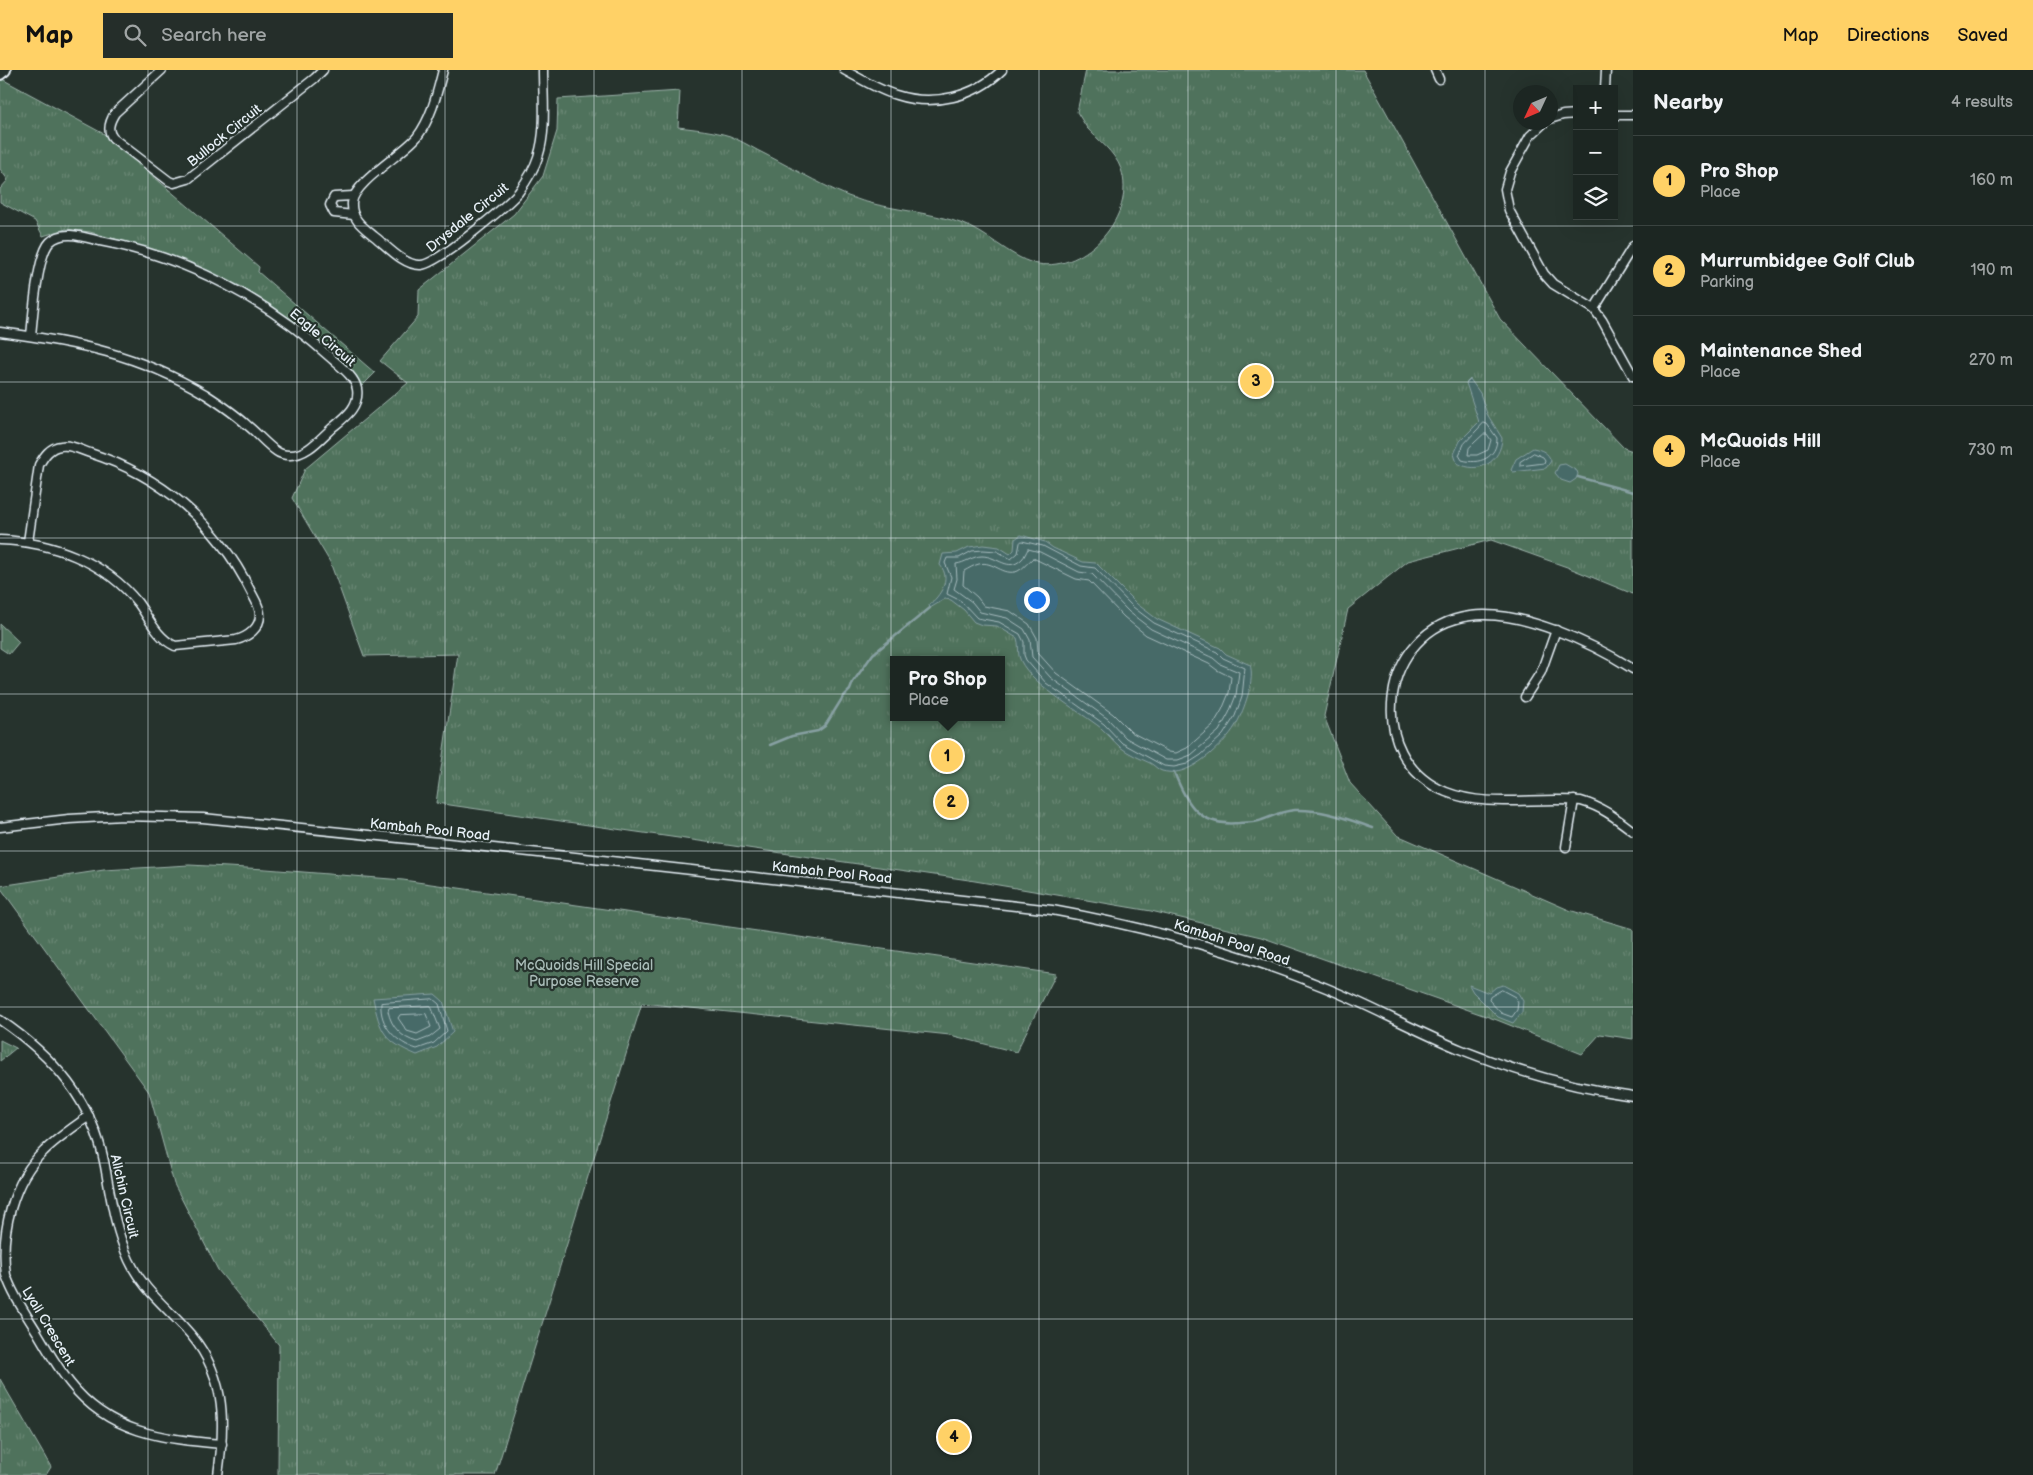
<!DOCTYPE html>
<meta charset="utf-8">
<style>
body{margin:0;font-family:"Balsamiq Sans",sans-serif;background:#252e2a;color:#f1f3f6}
.controls{position:absolute;right:15px;top:15px;display:grid;overflow:hidden;border-radius:0px;box-shadow:0 5px 20px #0002}
.controls button{width:45px;height:45px;display:grid;place-items:center;padding:0;border:0;border-bottom:1px solid #3a4340;background:#1c2622;color:#f1f3f6;font:25px sans-serif}
.compass{position:absolute;left:1513px;top:15px;width:45px;height:45px;border-radius:50%;background:#1c2622;box-shadow:0 5px 20px #0002;rotate:226deg}
.you{position:absolute;left:1036px;top:529px;width:18px;height:18px;margin:-12px;border:4px solid #fff;border-radius:50%;background:#1a73e8;box-shadow:0 0 0 8px #1a73e833}
.badge{display:grid;place-items:center;width:32px;height:32px;border-radius:50%;background:#ffd166;color:#111;font-size:16px;font-weight:700}
.pin{position:absolute;translate:-50% -50%;border:2px solid #fff;box-shadow:0 1px 5px #0006}
.popup{position:absolute;left:890px;top:586px;width:115px;height:65px;box-sizing:border-box;display:grid;place-content:center;border-radius:0px;background:#1c2622;filter:drop-shadow(0 1px 4px #0005);font-size:16px;white-space:nowrap;color:#a0a5a5}
.popup b{font-size:19px;color:#f1f3f6}
.popup::after{content:'';position:absolute;left:50%;top:100%;margin-left:-10px;border:10px solid transparent;border-top-color:#1c2622}
.list{margin:0;padding:0;list-style:none}
h2{display:flex;justify-content:space-between;align-items:center;height:65px;margin:0;padding:0 20px;font-size:21px}
h2 small{font-size:16px;font-weight:400;color:#a0a5a5}
.list li{display:grid;grid-template-columns:32px 1fr auto;gap:15px;align-items:center;box-sizing:border-box;height:90px;padding:0 20px;border-top:1px solid #3a4340}
.list b{display:block;font-size:19px;white-space:nowrap}
.list p{margin:0;font-size:16px;white-space:nowrap;color:#a0a5a5}
.list em{font-size:16px;font-style:normal;color:#a0a5a5}
.icon{flex:none;width:28px;height:28px;fill:none;stroke:currentColor;stroke-width:2;stroke-linecap:round;stroke-linejoin:round}
.map{position:relative;flex:none;width:1633px;height:1405px;overflow:hidden}
header{display:flex;align-items:center;gap:30px;box-sizing:border-box;height:70px;padding:0 25px;background:#ffd166;color:#111}
header strong{font-size:24px}
nav{display:flex;gap:28px;margin-inline-start:auto;font-size:18px}
.search{width:350px;height:45px;background:#252e2a;display:flex;align-items:center;gap:12px;box-sizing:border-box;padding:0 18px;border-radius:0px;color:#a0a5a5;font-size:19px}
main{display:flex}
aside{flex:1;background:#1c2622}
.map>svg:first-child{display:block}
.grass{fill:url(#grass-tufts);stroke:#9cb2aa;fill-rule:evenodd}
.water{fill:#466a68;stroke:#87a0a2}
.lines{fill:none;stroke-linecap:round;stroke-linejoin:round}
.shore{stroke:#a7bbbe;stroke-width:1}
.stream{stroke:#87a0a2;stroke-width:2.5}
.street-casing{stroke:#e8f1f8;stroke-width:11}
.secondary-casing{stroke:#e8f1f8;stroke-width:14}
.street{stroke:#26332d;stroke-width:8}
.secondary{stroke:#26332d;stroke-width:10}
.grid{fill:none;stroke:#e8f1f8;stroke-width:1;stroke-opacity:0.55}
.labels{text-anchor:middle;stroke-width:4.5;stroke-linejoin:round;paint-order:stroke}
.street-label{font-size:14px;fill:#e8f1f8;stroke:#26332d}
.park-label{font-size:14px;fill:#abbeba;stroke:#26332d}
</style>
<header>
<strong>Map</strong>
<div class="search"><svg class="icon" aria-label="search" viewBox="0 0 24 24"><circle cx="10" cy="10" r="6"/><path d="M15 15l6 6"/></svg>Search here</div>
<nav><a>Map</a><a>Directions</a><a>Saved</a></nav>
</header>
<main>
<div class="map">
<svg width="1633" height="1405" viewBox="0 0 1633 1405">
<defs>
<pattern id="grass-tufts" width="24" height="20" patternUnits="userSpaceOnUse" patternTransform="scale(1.25)"><rect width="24" height="20" fill="#50725c"/><path d="M3 7l-1-3M5 7V3M7 7l1-3M15 17l-1-3M17 17v-4M19 17l1-3" fill="none" stroke="#698774"/></pattern>
</defs>
<rect width="100%" height="100%" fill="#26332d"/>
<filter id="ink" filterUnits="userSpaceOnUse"><feTurbulence type="fractalNoise" baseFrequency=".02" numOctaves="2"/><feDisplacementMap in="SourceGraphic" scale="10" xChannelSelector="R" yChannelSelector="G"/><feConvolveMatrix kernelMatrix="1 2 1 2 8 2 1 2 1" color-interpolation-filters="sRGB"/></filter>
<g filter="url(#ink)">
<g class="grass">
<path d="M1086,0H1363L1500,249L1624,378L1633,381V524L1567,497L1491,470L1408,491L1348,539L1324,646L1350,713L1397,765L1569,840L1633,859V969L1600,964L1582,984L1497,950L1261,867L1151,841L969,810L436,733L458,584L364,586L330,492L292,428L305,399L408,313L380,291L418,247L419,220L514,144L543,106L557,61L558,29L680,21L678,57C695,59 714,61 730,66C739,70 748,75 757,80C787,95 817,113 848,126C886,141 928,140 966,155C990,165 1014,190 1038,194C1086,202 1137,145 1121,99C1115,82 1098,70 1087,58C1084,53 1080,47 1077,42ZM893,590H1001V647H893Z"/>
<path d="M0,8L104,64L259,197L258,202L375,303L362,316L312,266L242,217L164,183L90,162L66,159L43,166L35,151L0,132V119L8,110L0,99Z"/>
<path d="M0,554L19,572L9,584L0,578Z"/>
<path d="M189,795L266,799L403,810L1056,904L1016,982L950,965L642,933L495,1405H278L279,1275L218,1200L174,1114L149,1022L0,817V816L104,800Z"/>
<path d="M0,970L16,978L0,991Z"/>
<path d="M0,1309L51,1397L46,1405H0Z"/>
</g>
<g class="water">
<path d="M1470,309L1480,323L1487,344L1502,368C1501,392 1479,405 1457,393L1454,384L1460,371L1479,352L1466,313Z"/>
<path d="M1533,378C1542,380 1548,382 1551,391L1546,398L1513,402L1511,400L1516,389Z"/>
<path d="M1565,394L1577,401L1578,404L1576,409L1570,413L1561,410L1555,403L1559,395Z"/>
<path d="M1021,465L1045,472L1053,478L1083,492L1096,493L1137,534L1157,549L1220,578L1226,584L1250,595C1255,609 1245,636 1239,649C1232,664 1222,673 1210,684C1196,695 1181,706 1162,701C1158,700 1154,695 1150,693C1139,688 1129,684 1120,677C1113,671 1108,664 1101,658C1081,642 1025,611 1019,586C1018,580 1019,574 1017,568L997,556L982,555L974,552L964,540L951,530L945,529L930,538L929,535C940,526 952,509 940,495L943,484L957,483L969,477L983,475L999,477L1010,484L1014,480L1015,469Z"/>
<path d="M1469,915L1489,923L1496,917L1503,915L1518,923L1523,931L1522,942L1513,953L1498,947L1473,922Z"/>
<path d="M435,924L443,931L453,962L437,977L417,985C384,971 380,962 373,928Z"/>
</g>
<g class="lines">
<g class="shore">
<path d="M1484,353L1487,354L1497,368C1497,388 1479,395 1462,390L1459,385L1464,374Z"/>
<path d="M1484,364H1487L1491,370L1488,380L1477,385H1468L1469,378Z"/>
<path d="M1534,383L1543,387L1545,390L1544,393L1520,396V392Z"/>
<path d="M1022,471L1043,476L1081,496L1095,498L1133,537L1154,553L1217,582L1223,588L1245,598L1242,627L1235,646L1223,665L1201,685L1187,694L1174,697L1164,696L1122,673L1104,654L1046,613L1026,590L1024,585V572L1020,564L999,552L977,548L961,531L947,524L951,507L945,493L947,488H959L972,481L983,480L997,481L1011,489L1018,483L1020,473Z"/>
<path d="M1028,479L1040,482L1079,502L1092,504L1129,542L1151,559L1213,588L1220,594L1239,602L1236,625L1229,643L1219,661L1191,685L1178,690H1166L1126,668L1108,649L1051,608L1032,587L1030,570L1024,559L1007,548L980,542L972,532L954,519L957,509L956,494C965,493 973,486 982,486C998,486 1008,503 1022,489C1025,486 1026,482 1028,479Z"/>
<path d="M1033,488L1076,509L1089,511L1124,547L1146,565L1209,594L1217,600L1231,607L1229,623L1222,640L1213,655L1187,678L1176,683L1169,682L1131,662L1113,644L1056,603L1038,583L1037,568L1029,554L1010,541L984,536L977,527L963,515L964,501C968,499 974,495 979,494C993,490 1003,507 1018,501C1024,498 1028,492 1033,488Z"/>
<path d="M1502,920L1515,927L1518,932L1517,940L1512,947L1501,943L1489,930L1490,927Z"/>
<path d="M433,929L439,934L447,961L434,973L417,979C397,973 379,956 381,933Z"/>
<path d="M431,936L440,959L430,967L417,972C402,968 391,957 388,941L389,938Z"/>
<path d="M426,944L431,957L417,964L407,961L398,948L400,945Z"/>
</g>
<g class="stream">
<path d="M1578,407L1633,422"/>
<path d="M770,675L792,666L818,661L825,656L843,627L850,620L853,612L873,584L930,538"/>
<path d="M1174,702C1187,735 1200,757 1239,753C1246,752 1256,753 1262,750C1274,746 1280,741 1295,740C1323,739 1347,749 1373,758"/>
</g>
<g class="street-casing">
<g id="street">
<path d="M162,0L115,43C110,51 106,60 113,68L169,111L174,113L188,109L315,8L323,0"/>
<path d="M443,0C437,23 432,47 417,67C403,84 353,113 352,133C351,149 363,157 374,166C387,176 404,196 421,195C438,194 505,137 518,123C526,112 534,100 538,87C547,60 543,28 543,0"/>
<path d="M844,0C861,9 878,20 896,25C933,37 975,27 1002,0"/>
<path d="M1435,0L1439,9"/>
<path d="M1605,19L1606,0"/>
<path d="M1614,45H1633"/>
<path d="M1550,49L1563,45L1577,44"/>
<path d="M1545,52L1530,66L1510,102L1505,119L1509,140L1544,204L1553,214L1594,239L1602,250L1633,306"/>
<path d="M353,126L334,127L330,135L334,143L354,145"/>
<path d="M1594,239L1633,176"/>
<path d="M0,262C76,272 138,284 205,324C219,333 234,343 247,355C257,363 266,374 276,381C280,384 285,385 289,385C306,386 320,369 332,358C344,348 360,337 357,319C355,307 341,297 332,289C267,230 187,187 100,171C84,167 63,159 50,172C37,185 33,246 31,266"/>
<path d="M0,470C51,472 105,491 138,533C149,548 157,568 175,576L236,570C248,567 260,558 260,545C260,536 254,528 250,520C234,487 211,458 183,434C156,411 124,394 90,383C81,380 70,374 61,376C50,377 44,386 39,395L28,472"/>
<path d="M1633,599C1592,573 1520,539 1470,546C1380,558 1362,688 1446,722C1489,739 1537,726 1581,731C1602,737 1616,748 1633,761"/>
<path d="M1525,627L1541,602L1556,560"/>
<path d="M0,757L69,749L123,746L203,748L467,775L1052,840C1146,857 1236,881 1324,917C1371,936 1415,961 1462,980C1517,1002 1574,1018 1633,1026"/>
<path d="M1566,777L1574,730"/>
<path d="M0,950C53,986 93,1031 105,1096C111,1129 115,1159 129,1190C142,1218 164,1235 184,1257C226,1301 226,1349 218,1405"/>
<path d="M89,1046C74,1057 57,1068 44,1081C13,1110 0,1163 6,1205C13,1226 26,1244 37,1262C47,1279 57,1297 70,1313C109,1363 163,1369 222,1374"/>
</g>
</g>
<g class="secondary-casing">
<path id="secondary" d="M0,4L5,0"/>
</g>
<use href="#street" class="street"/>
<use href="#secondary" class="secondary"/>
</g>
</g>
<path class="grid" d="M148,0V1405M297,0V1405M445,0V1405M594,0V1405M742,0V1405M891,0V1405M1039,0V1405M1188,0V1405M1336,0V1405M1485,0V1405M0,156H1633M0,312H1633M0,468H1633M0,624H1633M0,781H1633M0,937H1633M0,1093H1633M0,1249H1633"/>
<g class="labels">
<g class="street-label">
<text transform="translate(224 65) rotate(-39)" y="5">Bullock Circuit</text>
<text transform="translate(467 147) rotate(-39)" y="5">Drysdale Circuit</text>
<text transform="translate(323 267) rotate(40)" y="5">Eagle Circuit</text>
<text transform="translate(430 759) rotate(6)" y="5">Kambah Pool Road</text>
<text transform="translate(832 802) rotate(6)" y="5">Kambah Pool Road</text>
<text transform="translate(1232 872) rotate(18)" y="5">Kambah Pool Road</text>
<text transform="translate(125 1126) rotate(77)" y="5">Allchin Circuit</text>
<text transform="translate(49 1256) rotate(59)" y="5">Lyall Crescent</text>
</g>
<g class="park-label">
<text x="584" y="900">McQuoids Hill Special<tspan x="584" dy="16">Purpose Reserve</tspan></text>
</g>
</g>
</svg>
<div class="controls">
<button>+</button>
<button>−</button>
<button><svg class="icon" aria-label="layers" viewBox="0 0 24 24"><path d="M12 4l9 5-9 5-9-5zM3 14l9 5 9-5"/></svg></button>
</div>
<svg class="compass" viewBox="-18 -18 36 36"><path d="M0-13l5 13h-10z" fill="#e53935"/><path d="M0 13l5-13h-10z" fill="#a0a5a5"/></svg>
<div class="you"></div>
<div class="pin badge" style="left:947px;top:686px">1</div>
<div class="popup"><b>Pro Shop</b>Place</div>
<div class="pin badge" style="left:951px;top:732px">2</div>
<div class="pin badge" style="left:1256px;top:311px">3</div>
<div class="pin badge" style="left:954px;top:1367px">4</div>
</div>
<aside>
<h2>Nearby<small>4 results</small></h2>
<ul class="list">
<li><span class="badge">1</span><div><b>Pro Shop</b><p>Place</p></div><em>160 m</em></li>
<li><span class="badge">2</span><div><b>Murrumbidgee Golf Club</b><p>Parking</p></div><em>190 m</em></li>
<li><span class="badge">3</span><div><b>Maintenance Shed</b><p>Place</p></div><em>270 m</em></li>
<li><span class="badge">4</span><div><b>McQuoids Hill</b><p>Place</p></div><em>730 m</em></li>
</ul>
</aside>
</main>
